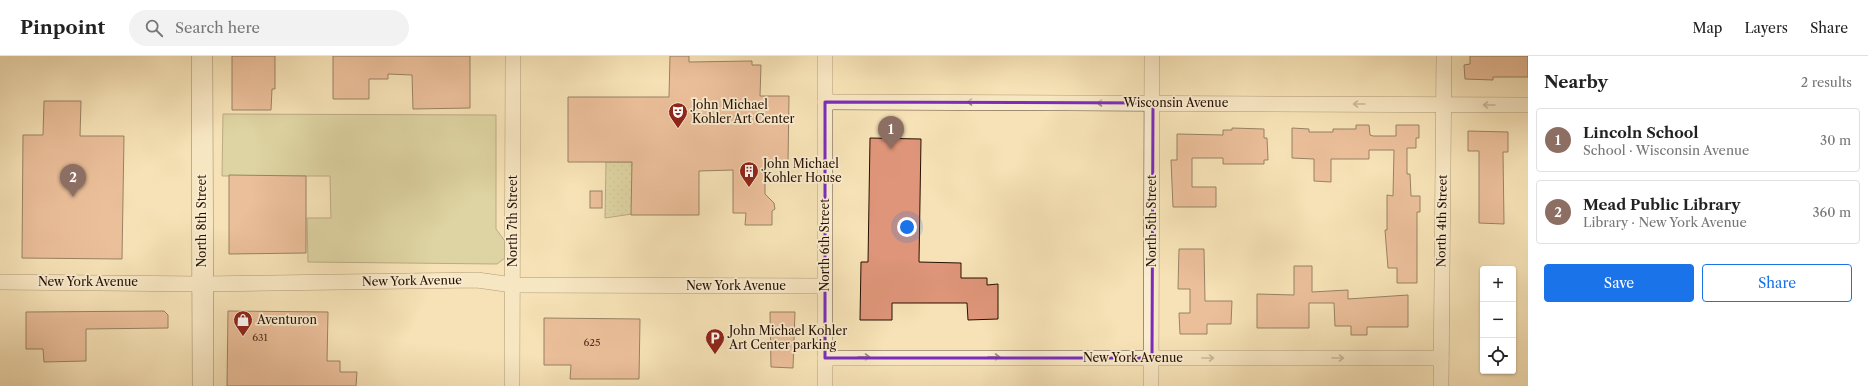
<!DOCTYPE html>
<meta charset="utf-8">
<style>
body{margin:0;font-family:"Libre Caslon Text",serif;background:#f2f2f2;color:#222}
.controls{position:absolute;right:12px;bottom:12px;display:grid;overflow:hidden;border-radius:4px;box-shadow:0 1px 3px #0004}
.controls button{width:36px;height:36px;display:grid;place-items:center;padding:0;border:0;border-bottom:1px solid #e0e0e0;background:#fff;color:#222;font:20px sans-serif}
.you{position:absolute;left:907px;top:171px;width:14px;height:14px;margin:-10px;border:3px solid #fff;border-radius:50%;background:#1a73e8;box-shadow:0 0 0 6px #1a73e833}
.badge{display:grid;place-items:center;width:26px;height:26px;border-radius:50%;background:#1a73e8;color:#fff;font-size:13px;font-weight:700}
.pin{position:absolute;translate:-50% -33px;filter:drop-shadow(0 1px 2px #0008)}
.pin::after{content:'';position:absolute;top:21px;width:14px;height:12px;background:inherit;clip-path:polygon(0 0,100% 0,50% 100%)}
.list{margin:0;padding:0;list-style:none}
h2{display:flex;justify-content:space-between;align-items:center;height:52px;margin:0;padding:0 16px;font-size:17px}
h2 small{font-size:13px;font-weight:400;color:#767676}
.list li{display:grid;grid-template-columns:26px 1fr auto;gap:12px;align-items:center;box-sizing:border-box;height:64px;margin:0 8px 8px;padding:0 8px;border:1px solid #e0e0e0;border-radius:4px}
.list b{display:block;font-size:15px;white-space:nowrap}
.list p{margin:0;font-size:13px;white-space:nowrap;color:#767676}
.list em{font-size:13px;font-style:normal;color:#767676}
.actions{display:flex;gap:8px;padding:12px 16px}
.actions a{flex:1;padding:9px 0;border:1px solid #1a73e8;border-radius:4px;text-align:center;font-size:14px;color:#1a73e8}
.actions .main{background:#1a73e8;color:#fff}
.icon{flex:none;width:22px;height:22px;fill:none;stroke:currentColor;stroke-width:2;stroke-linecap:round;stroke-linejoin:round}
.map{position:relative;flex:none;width:1528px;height:330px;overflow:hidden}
header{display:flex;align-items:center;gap:24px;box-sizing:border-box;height:56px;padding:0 20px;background:#fff;border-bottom:1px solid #e0e0e0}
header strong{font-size:19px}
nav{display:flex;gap:22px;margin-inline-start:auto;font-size:14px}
.search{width:280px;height:36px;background:#f2f2f2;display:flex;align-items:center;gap:10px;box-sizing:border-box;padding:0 14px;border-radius:22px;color:#767676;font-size:15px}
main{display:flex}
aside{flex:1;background:#fff}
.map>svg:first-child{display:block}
.park{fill:#c2c28a;stroke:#746845}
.garden{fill:url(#garden-dots);stroke:#746845}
.building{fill:#de9579;stroke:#270f00}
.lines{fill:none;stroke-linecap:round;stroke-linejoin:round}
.street-casing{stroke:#5b442e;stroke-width:16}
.secondary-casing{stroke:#270f00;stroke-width:22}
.street{stroke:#f9ecd0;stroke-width:15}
.secondary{stroke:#f9ecd0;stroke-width:21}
.oneway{stroke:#9a8972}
.marked{fill:none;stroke:#7b2cbf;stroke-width:3;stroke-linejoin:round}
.labels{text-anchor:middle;stroke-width:3.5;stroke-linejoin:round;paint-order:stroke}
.number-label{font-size:10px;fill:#55301e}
.street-label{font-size:12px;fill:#270f00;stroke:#f9ecd0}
.poi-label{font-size:12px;fill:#270f00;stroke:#f9ecd0;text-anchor:start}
</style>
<header>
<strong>Pinpoint</strong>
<div class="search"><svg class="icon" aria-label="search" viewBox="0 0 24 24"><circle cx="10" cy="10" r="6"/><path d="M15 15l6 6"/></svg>Search here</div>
<nav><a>Map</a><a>Layers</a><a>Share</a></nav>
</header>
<main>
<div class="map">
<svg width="1528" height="330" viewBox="0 0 1528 330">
<defs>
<pattern id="garden-dots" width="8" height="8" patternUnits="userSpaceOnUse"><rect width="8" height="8" fill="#c2c28a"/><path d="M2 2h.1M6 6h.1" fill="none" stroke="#a7a675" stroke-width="1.8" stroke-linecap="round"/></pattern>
</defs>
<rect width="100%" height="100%" fill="#f6e2b6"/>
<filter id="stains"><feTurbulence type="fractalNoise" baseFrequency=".005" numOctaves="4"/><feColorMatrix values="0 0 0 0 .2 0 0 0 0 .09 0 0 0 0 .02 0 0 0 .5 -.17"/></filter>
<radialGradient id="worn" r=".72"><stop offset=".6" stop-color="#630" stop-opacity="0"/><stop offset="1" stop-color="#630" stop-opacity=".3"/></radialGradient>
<path class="park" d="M223,58L496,59V173L505,185V202L497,208L308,206L307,162H331L330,120H222Z"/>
<path class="garden" d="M606,106H632V158L605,162Z"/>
<g class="building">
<path d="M232,0H275V33H272L271,54H232Z"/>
<path d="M333,0H470V52L413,53L412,19L388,18V23H369V43H333Z"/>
<path d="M670,0H689V6L752,5V9H761L760,40H789L788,106L765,107V138L774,147L775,153L772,155V169H745L746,157H733V114L699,115V159H631L632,106H568V41H669Z"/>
<path d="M1470,0H1528V21H1493V24L1465,23L1464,9L1470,8Z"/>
<path d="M44,45H81L80,80H124L122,203L22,202L23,79H43Z"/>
<path d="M1356,69H1369L1370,79L1373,80H1396V69H1419V82H1416V92H1407V118H1410L1411,140H1420V156H1417V227H1397V212H1388L1385,174H1387V139L1393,140L1394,94H1369V103H1331V126L1314,125V103L1292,102V72L1309,73V76H1333V73H1356Z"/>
<path d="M1232,72L1264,73V82H1267L1268,104H1264V108H1223V102H1192V131H1216V151H1173L1171,104H1177V78L1223,79V74H1232Z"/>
<path d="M1468,75L1508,76V96H1503L1504,168L1479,167V95H1468Z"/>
<path d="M870,82L921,83L919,206L961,207V222H987V229L998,228V263L968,264L967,247H892V264H860L861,206H868Z"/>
<path d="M229,119L306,120V197L229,198Z"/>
<rect x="590" y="135" width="12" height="17"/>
<path d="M1179,193H1204L1205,245H1232L1231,268H1207V278H1180L1179,257H1190V233H1178Z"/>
<path d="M1294,210H1312V236L1348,234V243L1408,239V271H1367V279H1351V270H1335L1334,247H1309V272H1257V238L1294,239Z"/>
<path d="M164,255L168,259V272L86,273V305L44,306L43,293H26V256Z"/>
<path d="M228,255L328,256L327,305H340V316H357L356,330H227Z"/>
<path d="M770,256H795L793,312L771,311Z"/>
<path d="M544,262L640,263L639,323H570L571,309H544Z"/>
</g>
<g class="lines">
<g class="street-casing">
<g id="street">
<path d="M825,0V330"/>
<path d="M825,46L1528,49"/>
<path d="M0,226L202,228L477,224L513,229L824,230"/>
<path d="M825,302H1441"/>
<path d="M512,330L513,0"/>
<path d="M1151,330L1152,0"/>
<path d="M1441,330L1444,0"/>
</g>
</g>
<g class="secondary-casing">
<path id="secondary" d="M202,0L203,330"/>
</g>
<use href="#street" class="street"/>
<use href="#secondary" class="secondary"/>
</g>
<defs><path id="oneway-shaft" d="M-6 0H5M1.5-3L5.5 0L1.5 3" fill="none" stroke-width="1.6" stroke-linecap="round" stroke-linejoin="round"/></defs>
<g class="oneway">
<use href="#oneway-shaft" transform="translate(973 46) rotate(-180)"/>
<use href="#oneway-shaft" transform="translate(1103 47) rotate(-180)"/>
<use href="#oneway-shaft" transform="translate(1359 48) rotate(-180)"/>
<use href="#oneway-shaft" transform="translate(1489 49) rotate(-180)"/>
<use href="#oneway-shaft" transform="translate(864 301)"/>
<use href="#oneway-shaft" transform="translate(994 301)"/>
<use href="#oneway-shaft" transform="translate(1208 302)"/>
<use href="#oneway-shaft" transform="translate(1338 302)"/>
</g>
<path d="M0 0H1528V330H0ZM825,46L1153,47L1152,302H825Z" fill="#f6e2b6" fill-opacity=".55" fill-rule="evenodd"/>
<path class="marked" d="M825,46L1153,47L1152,302H825Z"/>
<defs>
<g id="theatre-pin" transform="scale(1)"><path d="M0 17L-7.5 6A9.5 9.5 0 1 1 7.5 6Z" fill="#8f2418" stroke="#f9ecd0"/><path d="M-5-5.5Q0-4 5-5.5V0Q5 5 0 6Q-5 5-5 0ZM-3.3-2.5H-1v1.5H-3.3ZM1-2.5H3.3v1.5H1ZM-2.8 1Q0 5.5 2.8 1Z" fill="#fff"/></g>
<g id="building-pin" transform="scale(1)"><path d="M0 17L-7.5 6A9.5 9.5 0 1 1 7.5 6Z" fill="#8f2418" stroke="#f9ecd0"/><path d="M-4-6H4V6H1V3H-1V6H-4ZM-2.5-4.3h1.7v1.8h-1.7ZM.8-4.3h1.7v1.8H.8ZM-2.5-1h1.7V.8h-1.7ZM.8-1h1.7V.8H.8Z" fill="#fff"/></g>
<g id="shop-pin" transform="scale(1)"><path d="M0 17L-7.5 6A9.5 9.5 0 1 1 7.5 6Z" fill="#8f2418" stroke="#f9ecd0"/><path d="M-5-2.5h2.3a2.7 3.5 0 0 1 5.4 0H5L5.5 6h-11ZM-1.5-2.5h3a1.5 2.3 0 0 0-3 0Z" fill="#fff"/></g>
<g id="parking-pin" transform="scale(1)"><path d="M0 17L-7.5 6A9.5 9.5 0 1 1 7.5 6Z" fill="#8f2418" stroke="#f9ecd0"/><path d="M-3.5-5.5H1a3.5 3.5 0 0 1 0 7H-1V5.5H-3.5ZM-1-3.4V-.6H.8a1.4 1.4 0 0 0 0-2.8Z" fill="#fff"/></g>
</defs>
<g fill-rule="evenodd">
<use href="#theatre-pin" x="678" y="56"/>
<use href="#building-pin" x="749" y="115"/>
<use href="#shop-pin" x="243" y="264"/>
<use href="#parking-pin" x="715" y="282"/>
</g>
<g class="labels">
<g class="number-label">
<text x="260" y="285">631</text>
<text x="592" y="290">625</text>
</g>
<g class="street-label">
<text x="1176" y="51">Wisconsin Avenue</text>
<text transform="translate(202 165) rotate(-90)" y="4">North 8th Street</text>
<text transform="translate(513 165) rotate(-90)" y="4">North 7th Street</text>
<text transform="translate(1152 165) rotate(-90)" y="4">North 5th Street</text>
<text transform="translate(1442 165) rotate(-89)" y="4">North 4th Street</text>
<text transform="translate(825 189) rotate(-90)" y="4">North 6th Street</text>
<text transform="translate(412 225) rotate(-1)" y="4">New York Avenue</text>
<text x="88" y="230">New York Avenue</text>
<text x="736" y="234">New York Avenue</text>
<text x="1133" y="306">New York Avenue</text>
</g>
<g class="poi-label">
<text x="692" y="53">John Michael<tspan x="692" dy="14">Kohler Art Center</tspan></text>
<text x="763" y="112">John Michael<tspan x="763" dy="14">Kohler House</tspan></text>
<text x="257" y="268">Aventuron</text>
<text x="729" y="279">John Michael Kohler<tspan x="729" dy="14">Art Center parking</tspan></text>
</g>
</g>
<rect width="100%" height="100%" filter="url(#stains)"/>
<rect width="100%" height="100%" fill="url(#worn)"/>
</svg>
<div class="controls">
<button>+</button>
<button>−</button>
<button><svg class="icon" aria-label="locate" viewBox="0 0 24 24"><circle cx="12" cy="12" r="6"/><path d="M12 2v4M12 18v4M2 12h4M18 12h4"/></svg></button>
</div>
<div class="you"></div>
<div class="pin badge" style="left:891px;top:93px;background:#8d6e63">1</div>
<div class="pin badge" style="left:73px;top:141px;background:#8d6e63">2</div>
</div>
<aside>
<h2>Nearby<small>2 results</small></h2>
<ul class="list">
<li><span class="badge" style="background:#8d6e63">1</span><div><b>Lincoln School</b><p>School · Wisconsin Avenue</p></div><em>30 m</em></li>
<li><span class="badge" style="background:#8d6e63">2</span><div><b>Mead Public Library</b><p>Library · New York Avenue</p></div><em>360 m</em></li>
</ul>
<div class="actions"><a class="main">Save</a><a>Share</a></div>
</aside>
</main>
